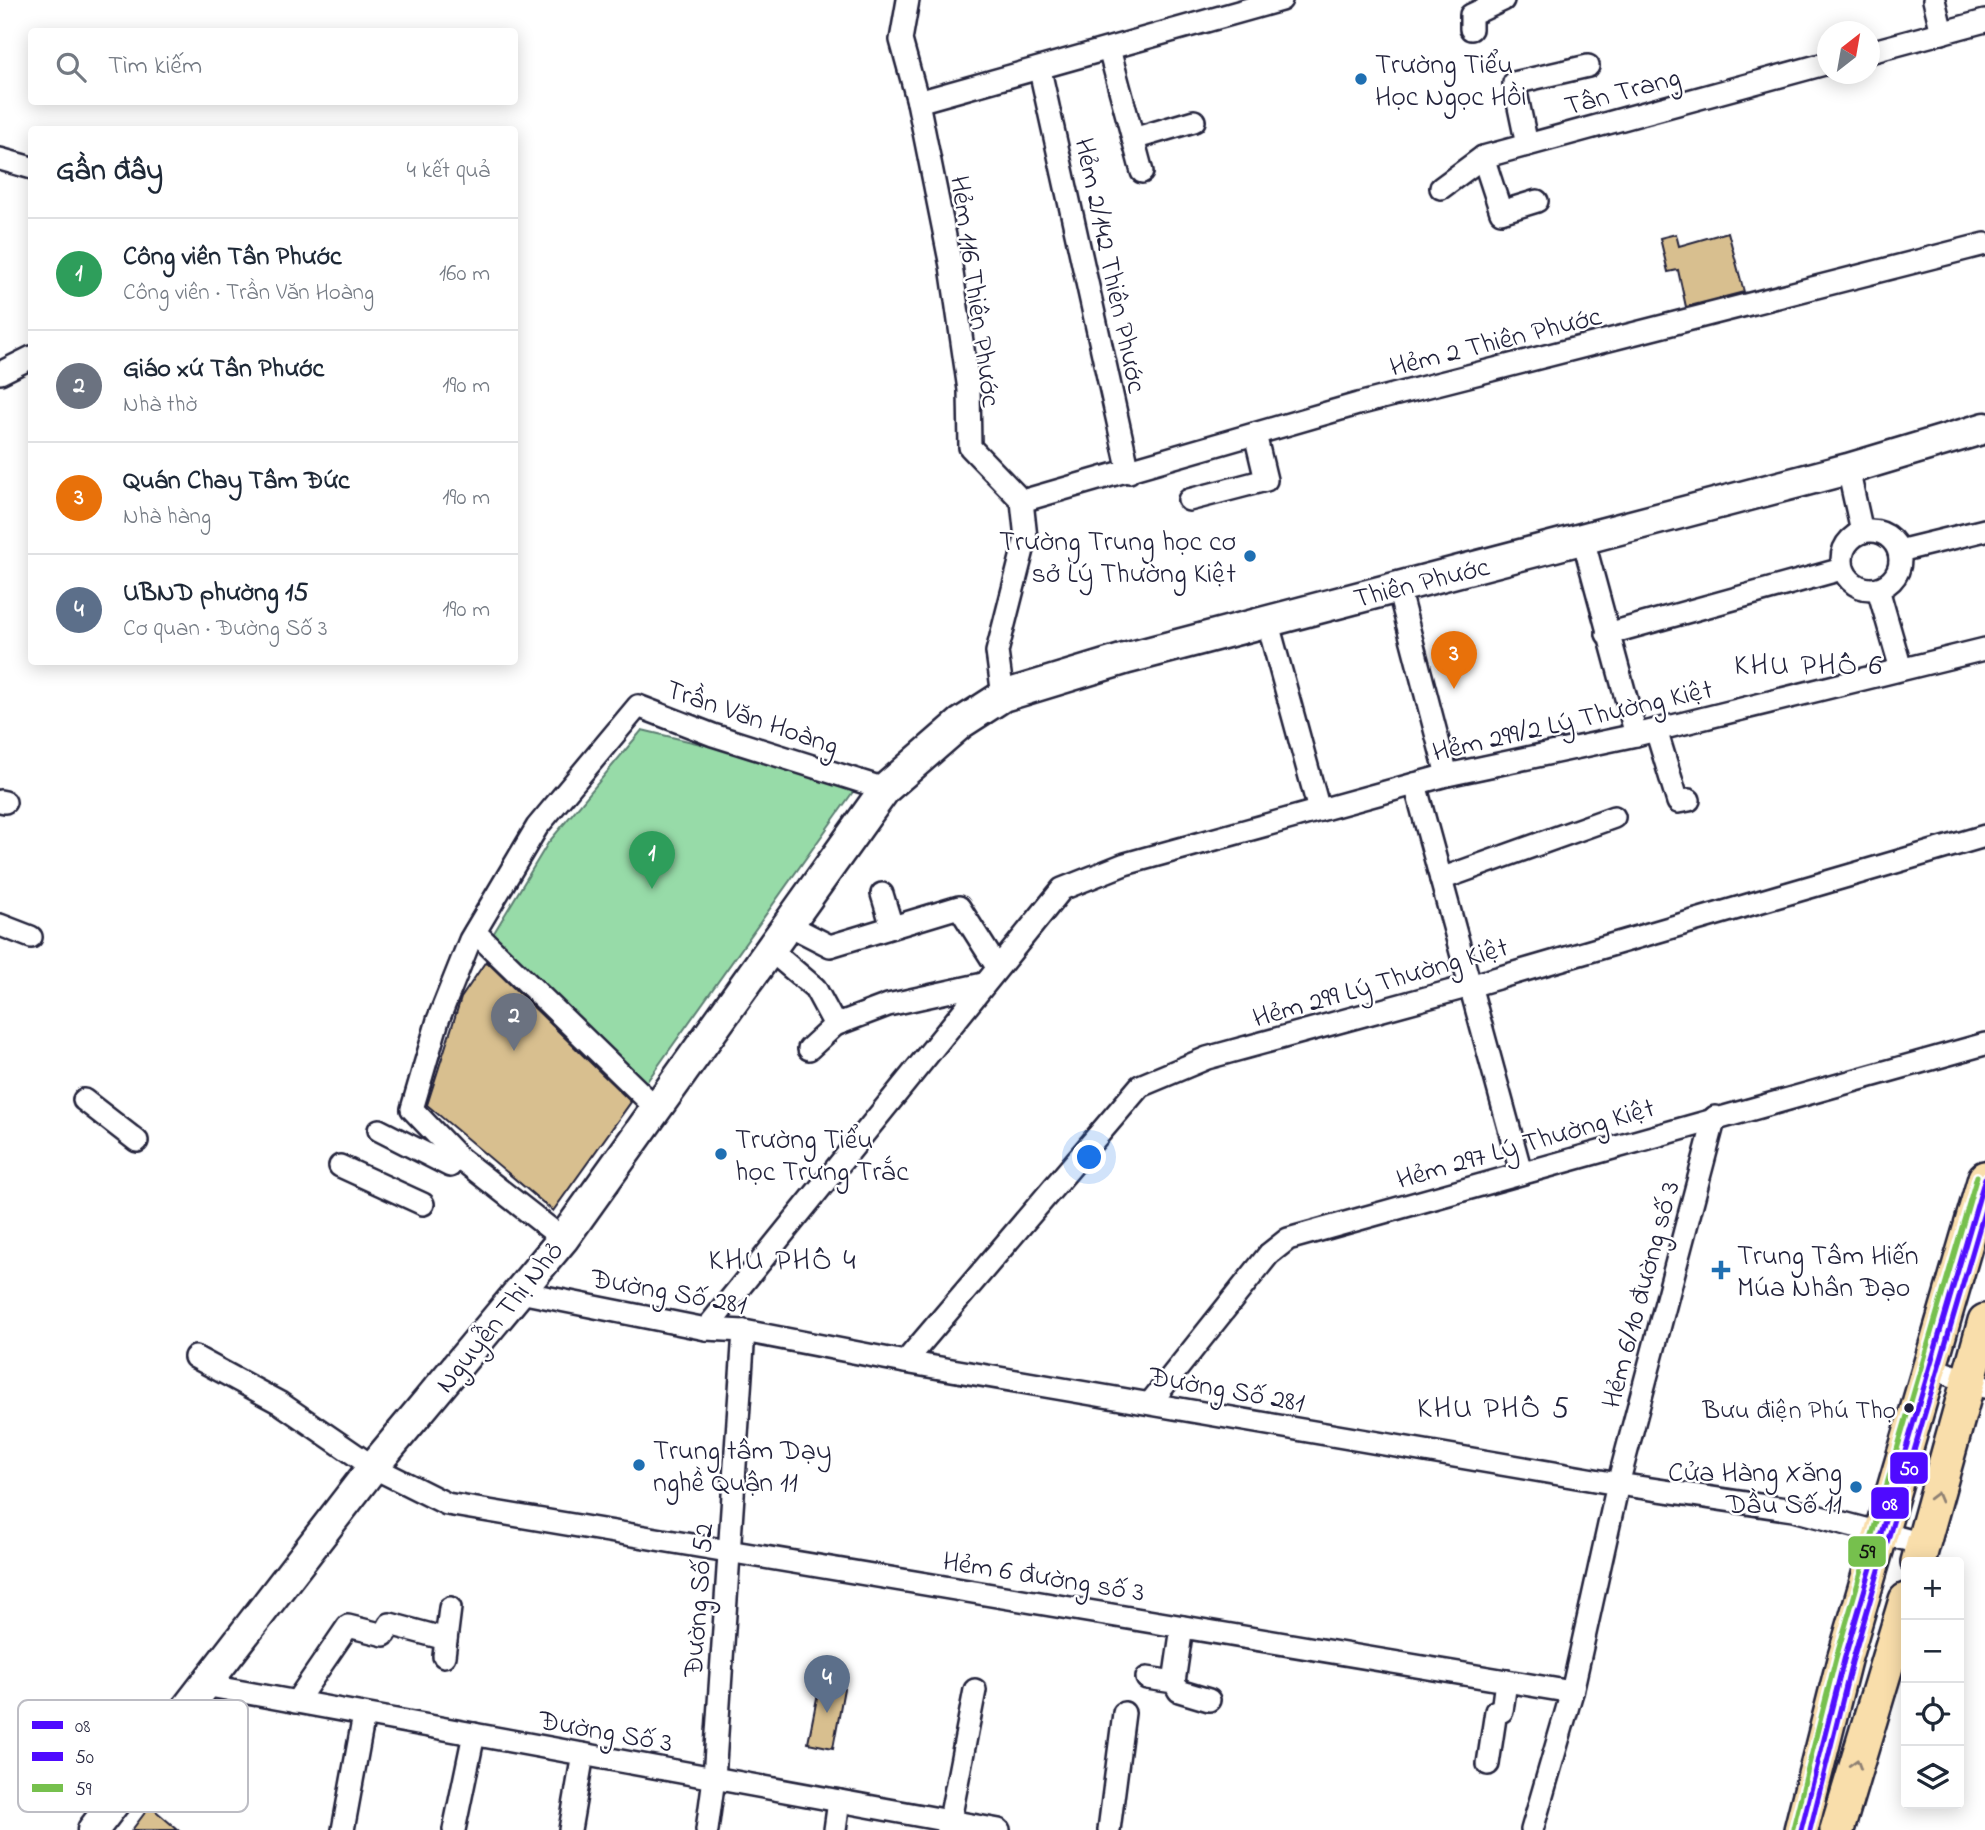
<!DOCTYPE html>
<html lang="vi">
<meta charset="utf-8">
<style>
body{margin:0;font-family:"Indie Flower",sans-serif;background:#f6f6f7;color:#1f2937}
.controls{position:absolute;right:21px;bottom:21px;display:grid;overflow:hidden;border-radius:7px;box-shadow:0 4px 18px #0003}
.controls button{width:63px;height:63px;display:grid;place-items:center;padding:0;border:0;border-bottom:2px solid #e0e1e3;background:#fff;color:#1f2937;font:35px sans-serif}
.compass{position:absolute;left:1817px;top:21px;width:63px;height:63px;border-radius:50%;background:#fff;box-shadow:0 4px 18px #0003;rotate:31deg}
.you{position:absolute;left:1090px;top:1158px;width:24px;height:24px;margin:-18px;border:5px solid #fff;border-radius:50%;background:#1a73e8;box-shadow:0 0 0 10px #1a73e833}
.badge{display:grid;place-items:center;width:46px;height:46px;border-radius:50%;background:#1f6fb2;color:#fff;font-size:23px;font-weight:700}
.pin{position:absolute;translate:-50% -58px;filter:drop-shadow(0 2px 4px #0008)}
.pin::after{content:'';position:absolute;top:37px;width:24px;height:21px;background:inherit;clip-path:polygon(0 0,100% 0,50% 100%)}
.list{margin:0;padding:0;list-style:none}
h2{display:flex;justify-content:space-between;align-items:center;height:91px;margin:0;padding:0 28px;font-size:30px}
h2 small{font-size:23px;font-weight:400;color:#747a83}
.list li{display:grid;grid-template-columns:46px 1fr auto;gap:21px;align-items:center;box-sizing:border-box;height:112px;padding:0 28px;border-top:2px solid #e0e1e3}
.list b{display:block;font-size:26px;white-space:nowrap}
.list p{margin:0;font-size:23px;white-space:nowrap;color:#747a83}
.list em{font-size:23px;font-style:normal;color:#747a83}
.icon{flex:none;width:38px;height:38px;fill:none;stroke:currentColor;stroke-width:2;stroke-linecap:round;stroke-linejoin:round}
.map{position:relative;flex:none;width:1985px;height:1830px;overflow:hidden}
.search{position:absolute;background:#fff;box-shadow:0 4px 18px #0003;left:28px;top:28px;width:490px;height:77px;display:flex;align-items:center;gap:18px;box-sizing:border-box;padding:0 24px;border-radius:7px;color:#747a83;font-size:26px}
.panel{position:absolute;background:#fff;box-shadow:0 4px 18px #0003;left:28px;top:126px;width:490px;height:539px;border-radius:7px}
.map>svg:first-child{display:block}
.green{fill:#97dba8;stroke:#5c7e72;stroke-width:2}
.building{fill:#d8bf8f;stroke:#22223b;stroke-width:2}
.lines{fill:none;stroke-linecap:round;stroke-linejoin:round}
.street-casing{stroke:#22223b;stroke-width:26}
.secondary-casing{stroke:#22223b;stroke-width:35}
.primary-casing{stroke:#22223b;stroke-width:38}
.street{stroke:#fff;stroke-width:21}
.secondary{stroke:#fff;stroke-width:30}
.primary{stroke:#f9deab;stroke-width:33}
.bus-1-casing{stroke:#fff;stroke-width:10}
.bus-2-casing{stroke:#fff;stroke-width:10}
.bus-3-casing{stroke:#fff;stroke-width:10}
.bus-1{stroke:#4f0aff;stroke-width:5}
.bus-2{stroke:#4f0aff;stroke-width:5}
.bus-3{stroke:#76c04d;stroke-width:5}
.oneway{stroke:#8e8073}
.poi-dot{fill:#1f6fb2;stroke:#fff;stroke-width:2.5}
.bus-dot{fill:#22223b;stroke:#fff;stroke-width:2.5}
.labels{text-anchor:middle;stroke-width:5;stroke-linejoin:round;paint-order:stroke}
.bus-label{font-size:26px;fill:#22223b;stroke:#fff;text-anchor:end}
.poi-label{font-size:28px;fill:#22223b;stroke:#fff;text-anchor:start}
.street-label{font-size:28px;fill:#22223b;stroke:#fff}
.neighbourhood-label{font-size:30px;letter-spacing:2px;fill:#22223b;stroke:#fff}
.key{fill:#fff;stroke:#bdbdc4;stroke-width:2}
.key-label{font-size:19px;fill:#22223b}
.line-badge{stroke:#fff;stroke-width:2.5}
.badge-label{font-size:19px;text-anchor:middle;font-weight:bold;fill:#fff}
.pale-badge-label{font-size:19px;text-anchor:middle;font-weight:bold;fill:#111}
</style>
<div class="map">
<svg width="1985" height="1830" viewBox="0 0 1985 1830">
<rect width="100%" height="100%" fill="#fff"/>
<filter id="ink" filterUnits="userSpaceOnUse"><feTurbulence type="fractalNoise" baseFrequency=".0143" numOctaves="2"/><feDisplacementMap in="SourceGraphic" scale="14" xChannelSelector="R" yChannelSelector="G"/><feConvolveMatrix kernelMatrix="1 2 1 2 8 2 1 2 1" color-interpolation-filters="sRGB"/></filter>
<g filter="url(#ink)">
<path class="green" d="M642,730L860,782L643,1087L492,936L548,843Z"/>
<g class="building">
<path d="M1728,232L1744,292L1686,307L1678,270L1668,272L1660,238L1676,234L1679,246Z"/>
<path d="M486,961L631,1102L553,1211L427,1105L461,998Z"/>
<path d="M821,1678L845,1683L833,1748L808,1743Z"/>
<path d="M150,1806L178,1830H132Z"/>
</g>
<g class="lines">
<g class="street-casing">
<g id="street">
<path d="M908,0L901,40L918,102L951,266L969,390L970,447L1022,501L1026,538L997,652L1003,696"/>
<path d="M1934,0L1942,33"/>
<path d="M1471,29V15L1503,0"/>
<path d="M1109,49L1142,172"/>
<path d="M1870,52L1985,21"/>
<path d="M1040,70L1129,472"/>
<path d="M918,102L1281,0"/>
<path d="M1133,139L1194,121"/>
<path d="M1527,145L1514,83L1588,66"/>
<path d="M1483,157L1501,212L1537,201"/>
<path d="M0,159L32,168"/>
<path d="M1441,188L1483,157L1828,63"/>
<path d="M0,373L32,357"/>
<path d="M1848,469L1862,532"/>
<path d="M1189,500L1266,480L1255,434"/>
<path d="M1022,501L1358,404L1985,244"/>
<circle cx="1871" cy="560" r="29"/>
<path d="M1583,539L1636,735"/>
<path d="M1899,551L1985,530"/>
<path d="M1398,588L1447,775"/>
<path d="M1878,589L1901,669"/>
<path d="M1267,620L1319,810"/>
<path d="M1607,634L1842,569"/>
<path d="M1656,730L1678,802L1689,800"/>
<path d="M1415,784L1521,1172"/>
<path d="M0,801L5,802"/>
<path d="M1441,879L1614,817"/>
<path d="M882,894L892,927"/>
<path d="M787,924L830,946L959,907L997,967"/>
<path d="M0,925L31,937"/>
<path d="M475,932L655,1107"/>
<path d="M769,949L815,988L835,1025"/>
<path d="M809,1049L835,1025L888,1005L983,984"/>
<path d="M84,1100L137,1141"/>
<path d="M379,1130L450,1166"/>
<path d="M340,1166L423,1204"/>
<path d="M563,1239L457,1156L412,1109L438,1020L470,940L537,827L638,706L713,735L885,789"/>
<path d="M520,1292L706,1329L744,1331L905,1362L1618,1484L1793,1510L1923,1544"/>
<path d="M706,1329L1062,889L1125,864L1447,775L1636,735L1985,649"/>
<path d="M195,1357L280,1403L373,1467L447,1504L1572,1692L1532,1830"/>
<path d="M905,1362L1140,1086L1207,1058L1470,986L1985,836"/>
<path d="M1931,1368L1985,1387"/>
<path d="M1150,1403L1269,1254L1288,1239L1985,1044"/>
<path d="M444,1656L450,1608"/>
<path d="M1147,1678L1174,1682L1179,1691L1209,1700"/>
<path d="M1174,1682L1182,1627"/>
<path d="M204,1685L999,1830"/>
<path d="M1572,1692L1618,1484L1715,1117"/>
<path d="M296,1702L348,1626L384,1635L390,1624L446,1639"/>
<path d="M1488,1764L1496,1711H1502L1506,1681"/>
<path d="M343,1830L364,1715"/>
<path d="M454,1830L474,1734"/>
<path d="M570,1830L583,1754"/>
<path d="M707,1830L714,1778L744,1331"/>
<path d="M835,1830L839,1801"/>
<path d="M948,1830L975,1690"/>
<path d="M1109,1830L1124,1713"/>
</g>
</g>
<g class="secondary-casing">
<path id="secondary" d="M93,1830L373,1467L563,1239L885,789L961,723L1003,696L1128,658L1848,469L1985,428"/>
</g>
<g class="primary-casing">
<g id="primary">
<path d="M1918,1562L1985,1321"/>
<path d="M1801,1830L1844,1660L1985,1178"/>
<path d="M1837,1830L1906,1600"/>
</g>
</g>
<use href="#street" class="street"/>
<use href="#secondary" class="secondary"/>
<use href="#primary" class="primary"/>
<g class="bus-1-casing">
<path id="bus-1" d="M1801,1830L1844,1660L1985,1178"/>
</g>
<g class="bus-2-casing">
<path id="bus-2" d="M1810,1830L1852,1662L1985,1209"/>
</g>
<g class="bus-3-casing">
<path id="bus-3" d="M1793,1828L1836,1658L1977,1176"/>
</g>
<use href="#bus-1" class="bus-1"/>
<use href="#bus-2" class="bus-2"/>
<use href="#bus-3" class="bus-3"/>
</g>
<defs><path id="oneway-chevron" d="M-2-3.5L2.5 0L-2 3.5" fill="none" stroke-width="1.6" stroke-linecap="round" stroke-linejoin="round" transform="scale(1.75)"/></defs>
<g class="oneway">
<use href="#oneway-chevron" transform="translate(1936 1497) rotate(-75)"/>
<use href="#oneway-chevron" transform="translate(1856 1764) rotate(-73)"/>
</g>
</g>
<g class="poi-dot">
<circle cx="1361" cy="79" r="7"/>
<circle cx="1250" cy="556" r="7"/>
<circle cx="721" cy="1154" r="7"/>
<path d="M1717.5 1259.5h7v7h7v7h-7v7h-7v-7h-7v-7h7z"/>
<circle cx="639" cy="1465" r="7"/>
<circle cx="1856" cy="1487" r="7"/>
</g>
<circle class="bus-dot" cx="1909" cy="1408" r="6"/>
<g class="labels">
<g class="bus-label">
<text x="1896" y="1418">Bưu điện Phú Thọ</text>
</g>
<g class="poi-label">
<text x="1375" y="73">Trường Tiểu<tspan x="1375" dy="32">Học Ngọc Hồi</tspan></text>
<text x="1236" y="550" text-anchor="end">Trường Trung học cơ<tspan x="1236" dy="32">sở Lý Thường Kiệt</tspan></text>
<text x="735" y="1148">Trường Tiểu<tspan x="735" dy="32">học Trưng Trắc</tspan></text>
<text x="1737" y="1264">Trung Tâm Hiến<tspan x="1737" dy="32">Múa Nhân Đạo</tspan></text>
<text x="653" y="1459">Trung tâm Dạy<tspan x="653" dy="32">nghề Quận 11</tspan></text>
<text x="1842" y="1481" text-anchor="end">Cửa Hàng Xăng<tspan x="1842" dy="32">Dầu Số 11</tspan></text>
</g>
<g class="street-label">
<text transform="translate(1622 90) rotate(-15)" y="10">Tân Trang</text>
<text transform="translate(1112 265) rotate(78)" y="10">Hẻm 2/142 Thiên Phước</text>
<text transform="translate(977 291) rotate(82)" y="10">Hẻm 116 Thiên Phước</text>
<text transform="translate(1495 340) rotate(-14)" y="10">Hẻm 2 Thiên Phước</text>
<text transform="translate(1421 581) rotate(-14)" y="10">Thiên Phước</text>
<text transform="translate(753 716) rotate(19)" y="10">Trần Văn Hoàng</text>
<text transform="translate(1572 719) rotate(-13)" y="10">Hẻm 299/2 Lý Thường Kiệt</text>
<text transform="translate(1380 981) rotate(-16)" y="10">Hẻm 299 Lý Thường Kiệt</text>
<text transform="translate(1525 1142) rotate(-16)" y="10">Hẻm 297 Lý Thường Kiệt</text>
<text transform="translate(669 1290) rotate(10)" y="10">Đường Số 281</text>
<text transform="translate(1639 1294) rotate(-75)" y="10">Hẻm 6/10 đường số 3</text>
<text transform="translate(498 1316) rotate(-51)" y="10">Nguyễn Thị Nhỏ</text>
<text transform="translate(1227 1388) rotate(10)" y="10">Đường Số 281</text>
<text transform="translate(1044 1575) rotate(9)" y="10">Hẻm 6 đường số 3</text>
<text transform="translate(697 1600) rotate(-86)" y="10">Đường Số 52</text>
<text transform="translate(606 1730) rotate(10)" y="10">Đường Số 3</text>
</g>
<g class="neighbourhood-label">
<text x="1809" y="674">KHU PHỐ 6</text>
<text x="783" y="1269">KHU PHỐ 4</text>
<text x="1494" y="1417">KHU PHỐ 5</text>
</g>
</g>
<rect x="18" y="1700" width="230" height="112" rx="10" class="key"/>
<rect x="32" y="1721" width="31" height="8" fill="#4f0aff"/>
<rect x="32" y="1752" width="31" height="9" fill="#4f0aff"/>
<rect x="32" y="1784" width="31" height="8" fill="#76c04d"/>
<g class="key-label">
<text x="75" y="1732">08</text>
<text x="75" y="1763">50</text>
<text x="75" y="1795">59</text>
</g>
<g class="line-badge">
<rect x="1889" y="1451" width="40" height="34" rx="7" fill="#4f0aff"/>
<rect x="1870" y="1486" width="40" height="34" rx="7" fill="#4f0aff"/>
<rect x="1847" y="1535" width="40" height="33" rx="7" fill="#76c04d"/>
</g>
<g class="badge-label">
<text x="1909" y="1475">50</text>
<text x="1890" y="1510">08</text>
</g>
<g class="pale-badge-label">
<text x="1867" y="1558">59</text>
</g>
</svg>
<div class="controls">
<button>+</button>
<button>−</button>
<button><svg class="icon" aria-label="locate" viewBox="0 0 24 24"><circle cx="12" cy="12" r="6"/><path d="M12 2v4M12 18v4M2 12h4M18 12h4"/></svg></button>
<button><svg class="icon" aria-label="layers" viewBox="0 0 24 24"><path d="M12 4l9 5-9 5-9-5zM3 14l9 5 9-5"/></svg></button>
</div>
<svg class="compass" viewBox="-18 -18 36 36"><path d="M0-13l5 13h-10z" fill="#e53935"/><path d="M0 13l5-13h-10z" fill="#747a83"/></svg>
<div class="you"></div>
<div class="pin badge" style="left:652px;top:889px;background:#2e9e5b">1</div>
<div class="pin badge" style="left:514px;top:1051px;background:#6b7280">2</div>
<div class="pin badge" style="left:1454px;top:689px;background:#e8710a">3</div>
<div class="pin badge" style="left:827px;top:1713px;background:#5c6f8a">4</div>
<div class="search"><svg class="icon" aria-label="search" viewBox="0 0 24 24"><circle cx="10" cy="10" r="6"/><path d="M15 15l6 6"/></svg>Tìm kiếm</div>
<section class="panel">
<h2>Gần đây<small>4 kết quả</small></h2>
<ul class="list">
<li><span class="badge" style="background:#2e9e5b">1</span><div><b>Công viên Tân Phước</b><p>Công viên · Trần Văn Hoàng</p></div><em>160 m</em></li>
<li><span class="badge" style="background:#6b7280">2</span><div><b>Giáo xứ Tân Phước</b><p>Nhà thờ</p></div><em>190 m</em></li>
<li><span class="badge" style="background:#e8710a">3</span><div><b>Quán Chay Tâm Đức</b><p>Nhà hàng</p></div><em>190 m</em></li>
<li><span class="badge" style="background:#5c6f8a">4</span><div><b>UBND phường 15</b><p>Cơ quan · Đường Số 3</p></div><em>190 m</em></li>
</ul>
</section>
</div>
